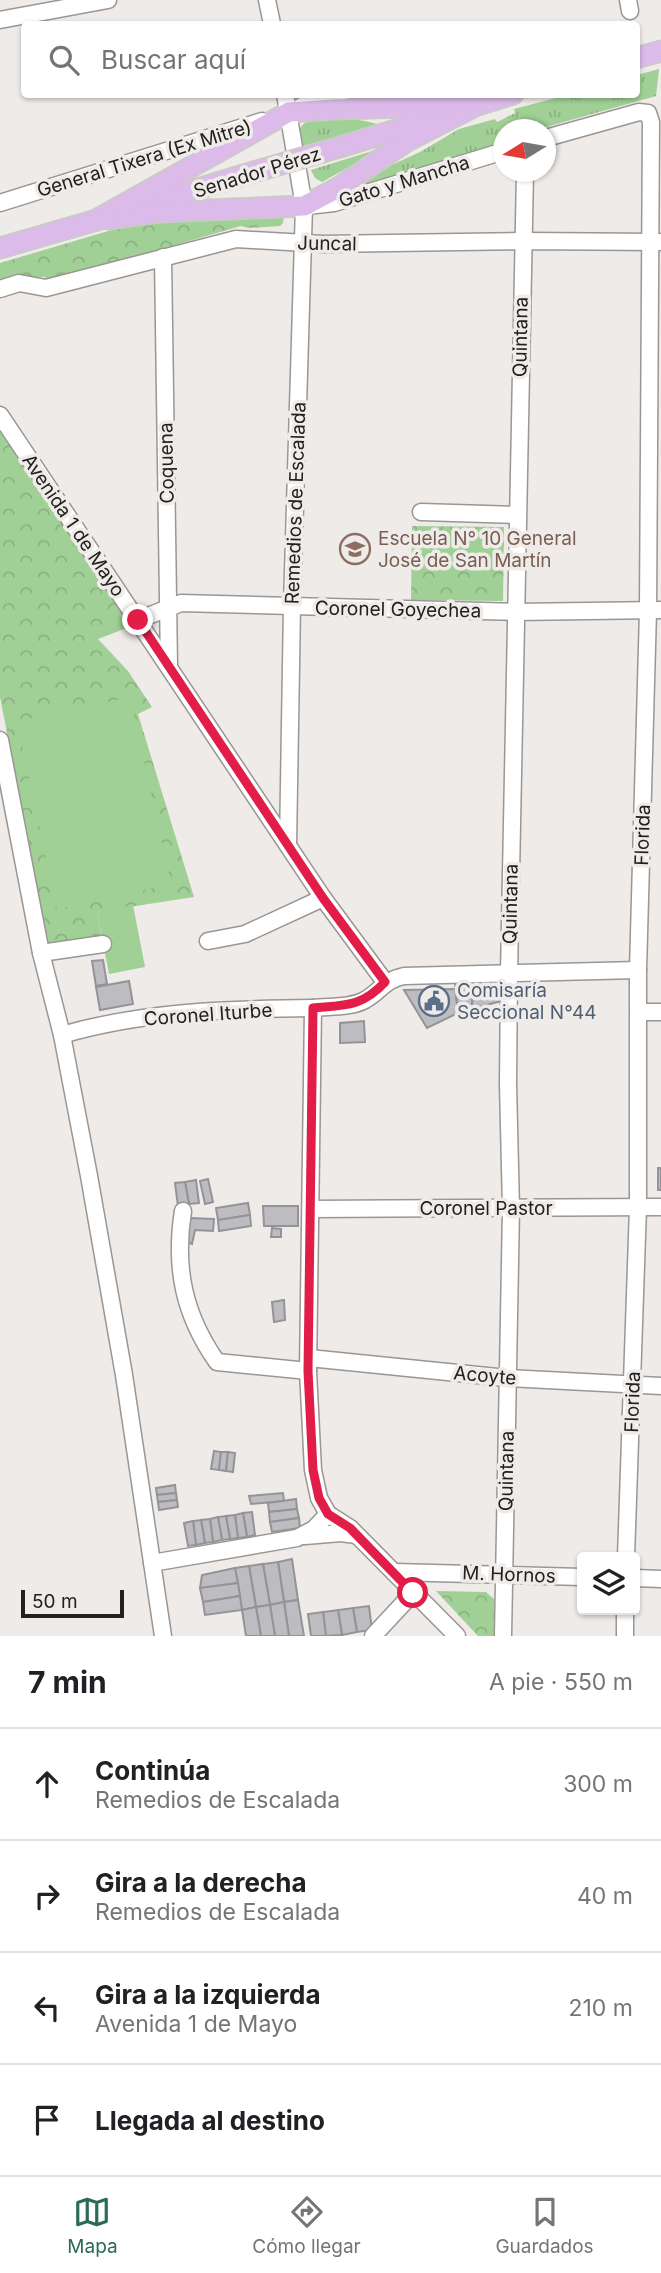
<!DOCTYPE html>
<html lang="es">
<meta charset="utf-8">
<style>
body{margin:0;font-family:Inter,sans-serif;background:#f2f2f2;color:#202124}
.controls{position:absolute;right:21px;bottom:21px;display:grid;overflow:hidden;border-radius:7px;box-shadow:0 2px 5px #0004}
.controls button{width:63px;height:63px;display:grid;place-items:center;padding:0;border:0;border-bottom:2px solid #e0e0e0;background:#fff;color:#202124;font:35px sans-serif}
.compass{position:absolute;left:493px;top:119px;width:63px;height:63px;border-radius:50%;background:#fff;box-shadow:0 2px 5px #0004;rotate:259deg}
.scale{position:absolute;left:21px;bottom:18px;width:103px;box-sizing:border-box;padding-left:7px;border:4px solid #222120;border-top:0;font-size:19px;line-height:24px;white-space:nowrap;color:#222120;-webkit-text-stroke:5px #efebe8;paint-order:stroke}
.stop{position:absolute;width:21px;height:21px;margin:-16px;border:5px solid #e11d48;border-radius:50%;background:#fff}
.stop.end{background:#e11d48;border-color:#fff;box-shadow:0 2px 7px #0008}
.list{margin:0;padding:0;list-style:none}
h2{display:flex;justify-content:space-between;align-items:center;height:91px;margin:0;padding:0 28px;font-size:30px}
h2 small{font-size:23px;font-weight:400;color:#757577}
.list li{display:grid;grid-template-columns:46px 1fr auto;gap:21px;align-items:center;box-sizing:border-box;height:112px;padding:0 28px;border-top:2px solid #e0e0e0}
.list b{display:block;font-size:26px;white-space:nowrap}
.list p{margin:0;font-size:23px;white-space:nowrap;color:#757577}
.list em{font-size:23px;font-style:normal;color:#757577}
.icon{flex:none;width:38px;height:38px;fill:none;stroke:currentColor;stroke-width:2;stroke-linecap:round;stroke-linejoin:round}
.map{position:relative;flex:none;width:661px;height:1636px;overflow:hidden}
.search{position:absolute;background:#fff;box-shadow:0 2px 5px #0004;left:21px;right:21px;top:21px;height:77px;display:flex;align-items:center;gap:18px;box-sizing:border-box;padding:0 24px;border-radius:7px;color:#757577;font-size:26px}
.sheet{height:539px;background:#fff}
nav{display:flex;justify-content:space-around;align-items:center;box-sizing:border-box;height:98px;border-top:2px solid #e0e0e0;background:#fff;font-size:19px;color:#757577}
nav a{display:grid;justify-items:center;gap:4px}
nav .on{color:#2b6a58}
.map>svg:first-child{display:block}
.grass{fill:url(#grass-tufts)}
.park{fill:url(#park-crowns)}
.pitch{fill:#a1d096}
.building{fill:#bdbdc1;stroke:#949397;stroke-width:2}
.lines{fill:none;stroke-linecap:round;stroke-linejoin:round}
.minor-casing{stroke:#9a9693;stroke-width:19}
.major-casing{stroke:#cacac9;stroke-width:23}
.minor{stroke:#fff;stroke-width:16}
.major{stroke:#dcbae9;stroke-width:19}
.major-bridge-casing{stroke:#cacac9;stroke-width:23;stroke-linecap:butt}
.major-bridge{stroke:#dcbae9;stroke-width:19}
.route{stroke:#e11d48;stroke-width:9}
.labels{text-anchor:middle;stroke-width:7;stroke-linejoin:round;paint-order:stroke}
.street-label{font-size:19px;fill:#222120;stroke:#efebe8}
.education-label{font-size:19px;fill:#785e54;stroke:#efebe8;text-anchor:start}
.service-label{font-size:19px;fill:#4e5e75;stroke:#efebe8;text-anchor:start}
</style>
<div class="map">
<svg width="661" height="1636" viewBox="0 0 661 1636">
<defs>
<pattern id="grass-tufts" width="24" height="20" patternUnits="userSpaceOnUse" patternTransform="scale(1.75)"><rect width="24" height="20" fill="#a1d096"/><path d="M3 7l-1-3M5 7V3M7 7l1-3M15 17l-1-3M17 17v-4M19 17l1-3" fill="none" stroke="#8ab281"/></pattern>
<pattern id="park-crowns" width="20" height="18" patternUnits="userSpaceOnUse" patternTransform="scale(1.75)"><rect width="20" height="18" fill="#a1d096"/><path d="M2 6a3 3 0 1 1 6 0M12 15a3 3 0 1 1 6 0" fill="none" stroke="#8ab281"/></pattern>
</defs>
<rect width="100%" height="100%" fill="#efebe8"/>
<g class="grass">
<path d="M659,69L656,96L539,129H535L531,125L518,127L517,129L504,130L503,142L339,194V189L420,152L459,129L495,119L497,122L515,113L514,109L567,95L636,94L637,75Z"/>
<path d="M313,119C336,119 360,117 382,126L303,146L297,138C298,128 303,122 313,119Z"/>
<path d="M385,147L322,182L315,178L311,170Z"/>
</g>
<g class="park">
<path d="M284,214L283,223L280,226L248,228L241,226L50,281L45,277L0,279V263L132,224L152,221Z"/>
<path d="M0,426L132,626L98,639L128,671L152,707L138,714L194,897L97,912L102,939L48,943L0,697Z"/>
<path d="M412,526L504,527L503,601L411,600Z"/>
<path d="M436,1591L486,1592L494,1599V1636H478Z"/>
</g>
<g class="pitch">
<path d="M130,697L171,884L57,909L17,721Z"/>
<path d="M133,905L145,967L109,974L97,912Z"/>
</g>
<g class="building">
<path d="M103,960L107,984L96,986L92,961Z"/>
<path d="M129,981L133,1004L100,1010L96,987Z"/>
<path d="M473,982L472,1009L458,1013L455,983Z"/>
<path d="M473,984H499L505,1000L472,1009Z"/>
<path d="M455,989L458,1013L427,1028L404,990Z"/>
<path d="M364,1021L365,1042L340,1043V1023Z"/>
<rect x="658" y="1168" width="3" height="22"/>
<path d="M208,1179L213,1202L205,1204L200,1181Z"/>
<path d="M196,1180L199,1203L189,1204L185,1182Z"/>
<path d="M185,1182L189,1204L178,1206L175,1183Z"/>
<path d="M248,1203L250,1215L218,1220L216,1208Z"/>
<path d="M263,1206H298V1226H264Z"/>
<path d="M250,1215L251,1226L219,1231L218,1220Z"/>
<path d="M190,1218L214,1219L213,1231L195,1230L192,1244L186,1241Z"/>
<path d="M272,1228L281,1229V1237H271Z"/>
<path d="M284,1300L285,1320L274,1322L272,1302Z"/>
<path d="M214,1451L221,1452L219,1470L211,1469Z"/>
<path d="M221,1452H228L226,1471L219,1470Z"/>
<path d="M228,1452L235,1453L233,1472L226,1471Z"/>
<path d="M175,1485L176,1493L157,1495L156,1488Z"/>
<path d="M176,1493L177,1500L158,1502L157,1495Z"/>
<path d="M283,1493L284,1501L251,1504L249,1496Z"/>
<path d="M296,1499L297,1509L269,1512L268,1503Z"/>
<path d="M177,1500L178,1507L159,1510L158,1502Z"/>
<path d="M297,1509L299,1518L270,1522L269,1512Z"/>
<path d="M252,1512L255,1535L247,1537L243,1513Z"/>
<path d="M243,1513L247,1537L238,1538L235,1515Z"/>
<path d="M235,1515L238,1538L230,1539L226,1516Z"/>
<path d="M226,1516L230,1539L222,1540L218,1517Z"/>
<path d="M218,1517L222,1540L213,1542L210,1519Z"/>
<path d="M299,1518L300,1528L272,1532L270,1522Z"/>
<path d="M210,1519L213,1542L205,1543L201,1520Z"/>
<path d="M201,1520L205,1543L196,1545L193,1521Z"/>
<path d="M193,1521L196,1545L188,1546L184,1523Z"/>
<path d="M292,1559L298,1600L284,1602L278,1562Z"/>
<path d="M278,1562L284,1602L270,1605L263,1564Z"/>
<path d="M263,1564L270,1605L256,1607L249,1566Z"/>
<path d="M249,1566L256,1607L242,1610L235,1568Z"/>
<path d="M235,1568L238,1583L200,1588L202,1575Z"/>
<path d="M238,1583L240,1596L203,1602L200,1588Z"/>
<path d="M240,1596L242,1610L205,1615L203,1602Z"/>
<path d="M298,1600L304,1636H289L284,1602Z"/>
<path d="M284,1602L289,1636H275L270,1605Z"/>
<path d="M270,1605L275,1636H261L256,1607Z"/>
<path d="M369,1606L372,1630L357,1632L353,1608Z"/>
<path d="M256,1607L261,1636H246L242,1610Z"/>
<path d="M353,1608L357,1632L342,1635L338,1610Z"/>
<path d="M338,1610L342,1635L326,1636L323,1612Z"/>
<path d="M323,1612L326,1636H311L308,1614Z"/>
</g>
<g class="lines">
<g class="minor-casing">
<g id="minor">
<path d="M267,0L272,24"/>
<path d="M628,0L630,11"/>
<path d="M0,20L108,0"/>
<path d="M285,94L304,206L292,606L288,845"/>
<path d="M302,106L341,94"/>
<path d="M546,138L639,112L648,113L651,122L648,611L638,970V1207L626,1557"/>
<path d="M0,203L262,121"/>
<path d="M307,206L334,203L504,151"/>
<path d="M163,257L169,667"/>
<path d="M0,289L19,283L46,288L236,239L323,244L523,241L659,242"/>
<path d="M0,415L323,898L385,982"/>
<path d="M421,512L516,515"/>
<path d="M138,620L181,603L515,612L661,610"/>
<path d="M0,740L41,953L62,1035L89,1176L124,1375L163,1636"/>
<path d="M208,941L245,934L323,898"/>
<path d="M41,953L103,944"/>
<path d="M639,1012H661"/>
<path d="M62,1035C144,1011 228,1009 313,1008"/>
<path d="M311,1209L661,1207"/>
<path d="M183,1211C174,1268 184,1315 217,1362L308,1371"/>
<path d="M309,1358L507,1378L661,1386"/>
<path d="M305,1536L341,1533L356,1535"/>
<path d="M152,1563L297,1538L314,1529L328,1514"/>
<path d="M394,1572L582,1577"/>
<path d="M635,1578L661,1579"/>
<path d="M373,1636L413,1593"/>
<path d="M457,1636L350,1528L328,1514L319,1498L313,1470L308,1371L313,1008C330,1006 350,1008 365,1000C381,991 384,980 404,976L638,970"/>
<path d="M503,1636L511,1209L508,1084L509,974L525,172"/>
<path d="M625,1636V1610"/>
</g>
</g>
<g class="major-casing">
<g id="major">
<path d="M636,58L661,51"/>
<path d="M465,109L513,94"/>
<path d="M343,146L429,120"/>
<path d="M142,206L240,176"/>
<path d="M108,219L159,212L304,206L338,188L407,141L473,107"/>
<path d="M96,220L289,112L334,109L477,105"/>
<path d="M0,248L107,217"/>
</g>
</g>
<use href="#minor" class="minor"/>
<use href="#major" class="major"/>
<g class="major-bridge-casing">
<path id="major-bridge" d="M240,176L343,146"/>
</g>
<use href="#major-bridge" class="major-bridge"/>
</g>
<g class="lines">
<path class="route" d="M138,620L323,898L385,982C362,1007 345,1005 313,1008L308,1371L313,1470L319,1498L328,1514L350,1528L413,1593"/>
</g>
<defs>
<g id="school-ring" transform="scale(1.575)"><circle r="9.5" fill="#efebe8" stroke="#8d6e63" stroke-width="1.5"/><path d="M0-5L7-2L0 1L-7-2ZM-4 1L0 2.5L4 1V4Q0 6-4 4Z" fill="#8d6e63"/></g>
<g id="civic-ring" transform="scale(1.575)"><circle r="9.5" fill="#efebe8" stroke="#5c6f8a" stroke-width="1.5"/><path d="M-.6-6.5H3V-4.5H.6V-3L4-1V1h2V6H-6V1h2V-1L-.6-3ZM-1.2 2.5V6h2.4V2.5Z" fill="#5c6f8a"/></g>
</defs>
<g fill-rule="evenodd">
<use href="#school-ring" x="355" y="549"/>
<use href="#civic-ring" x="434" y="1001"/>
</g>
<g class="labels">
<g class="street-label">
<text transform="translate(144 158) rotate(-17)" y="7">General Tixera (Ex Mitre)</text>
<text transform="translate(257 172) rotate(-17)" y="7">Senador Pérez</text>
<text transform="translate(404 181) rotate(-17)" y="7">Gato y Mancha</text>
<text transform="translate(327 243) rotate(1)" y="7">Juncal</text>
<text transform="translate(520 337) rotate(-89)" y="7">Quintana</text>
<text transform="translate(166 463) rotate(-91)" y="7">Coquena</text>
<text transform="translate(295 503) rotate(-88)" y="7">Remedios de Escalada</text>
<text transform="translate(74 525) rotate(56)" y="7">Avenida 1 de Mayo</text>
<text transform="translate(398 609) rotate(1)" y="7">Coronel Goyechea</text>
<text transform="translate(642 835) rotate(-88)" y="7">Florida</text>
<text transform="translate(510 904) rotate(-89)" y="7">Quintana</text>
<text transform="translate(208 1014) rotate(-4)" y="7">Coronel Iturbe</text>
<text x="486" y="1215">Coronel Pastor</text>
<text transform="translate(485 1375) rotate(5)" y="7">Acoyte</text>
<text transform="translate(632 1402) rotate(-88)" y="7">Florida</text>
<text transform="translate(506 1471) rotate(-89)" y="7">Quintana</text>
<text transform="translate(509 1574) rotate(2)" y="7">M. Hornos</text>
</g>
<g class="education-label">
<text x="378" y="545">Escuela N° 10 General<tspan x="378" dy="22">José de San Martín</tspan></text>
</g>
<g class="service-label">
<text x="457" y="997">Comisaría<tspan x="457" dy="22">Seccional N°44</tspan></text>
</g>
</g>
</svg>
<div class="controls">
<button><svg class="icon" aria-label="layers" viewBox="0 0 24 24"><path d="M12 4l9 5-9 5-9-5zM3 14l9 5 9-5"/></svg></button>
</div>
<svg class="compass" viewBox="-18 -18 36 36"><path d="M0-13l5 13h-10z" fill="#e53935"/><path d="M0 13l5-13h-10z" fill="#757577"/></svg>
<div class="scale">50 m</div>
<div class="stop" style="left:413px;top:1593px"></div>
<div class="stop end" style="left:138px;top:620px"></div>
<div class="search"><svg class="icon" aria-label="search" viewBox="0 0 24 24"><circle cx="10" cy="10" r="6"/><path d="M15 15l6 6"/></svg>Buscar aquí</div>
</div>
<section class="sheet">
<h2>7 min<small>A pie · 550 m</small></h2>
<ul class="list">
<li><svg class="icon" aria-label="ahead" viewBox="0 0 24 24"><path d="M12 20V5M6 11l6-6 6 6"/></svg><div><b>Continúa</b><p>Remedios de Escalada</p></div><em>300 m</em></li>
<li><svg class="icon" aria-label="right" viewBox="0 0 24 24"><path d="M7 20v-9h11M14 6l5 5-5 5"/></svg><div><b>Gira a la derecha</b><p>Remedios de Escalada</p></div><em>40 m</em></li>
<li><svg class="icon" aria-label="left" viewBox="0 0 24 24"><path d="M17 20v-9H6M10 6l-5 5 5 5"/></svg><div><b>Gira a la izquierda</b><p>Avenida 1 de Mayo</p></div><em>210 m</em></li>
<li><svg class="icon" aria-label="arrive" viewBox="0 0 24 24"><path d="M6 21V4h12l-3 4 3 4H6"/></svg><div><b>Llegada al destino</b></div></li>
</ul>
</section>
<nav>
<a class="on"><svg class="icon" aria-label="map" viewBox="0 0 24 24"><path d="M3 6l6-2 6 2 6-2v14l-6 2-6-2-6 2zM9 4v14M15 6v14"/></svg>Mapa</a>
<a><svg class="icon" aria-label="directions" viewBox="0 0 24 24"><path d="M12 3l9 9-9 9-9-9zM9 14v-3h6M13 9l2 2-2 2"/></svg>Cómo llegar</a>
<a><svg class="icon" aria-label="saved" viewBox="0 0 24 24"><path d="M7 4h10v16l-5-4-5 4z"/></svg>Guardados</a>
</nav>
